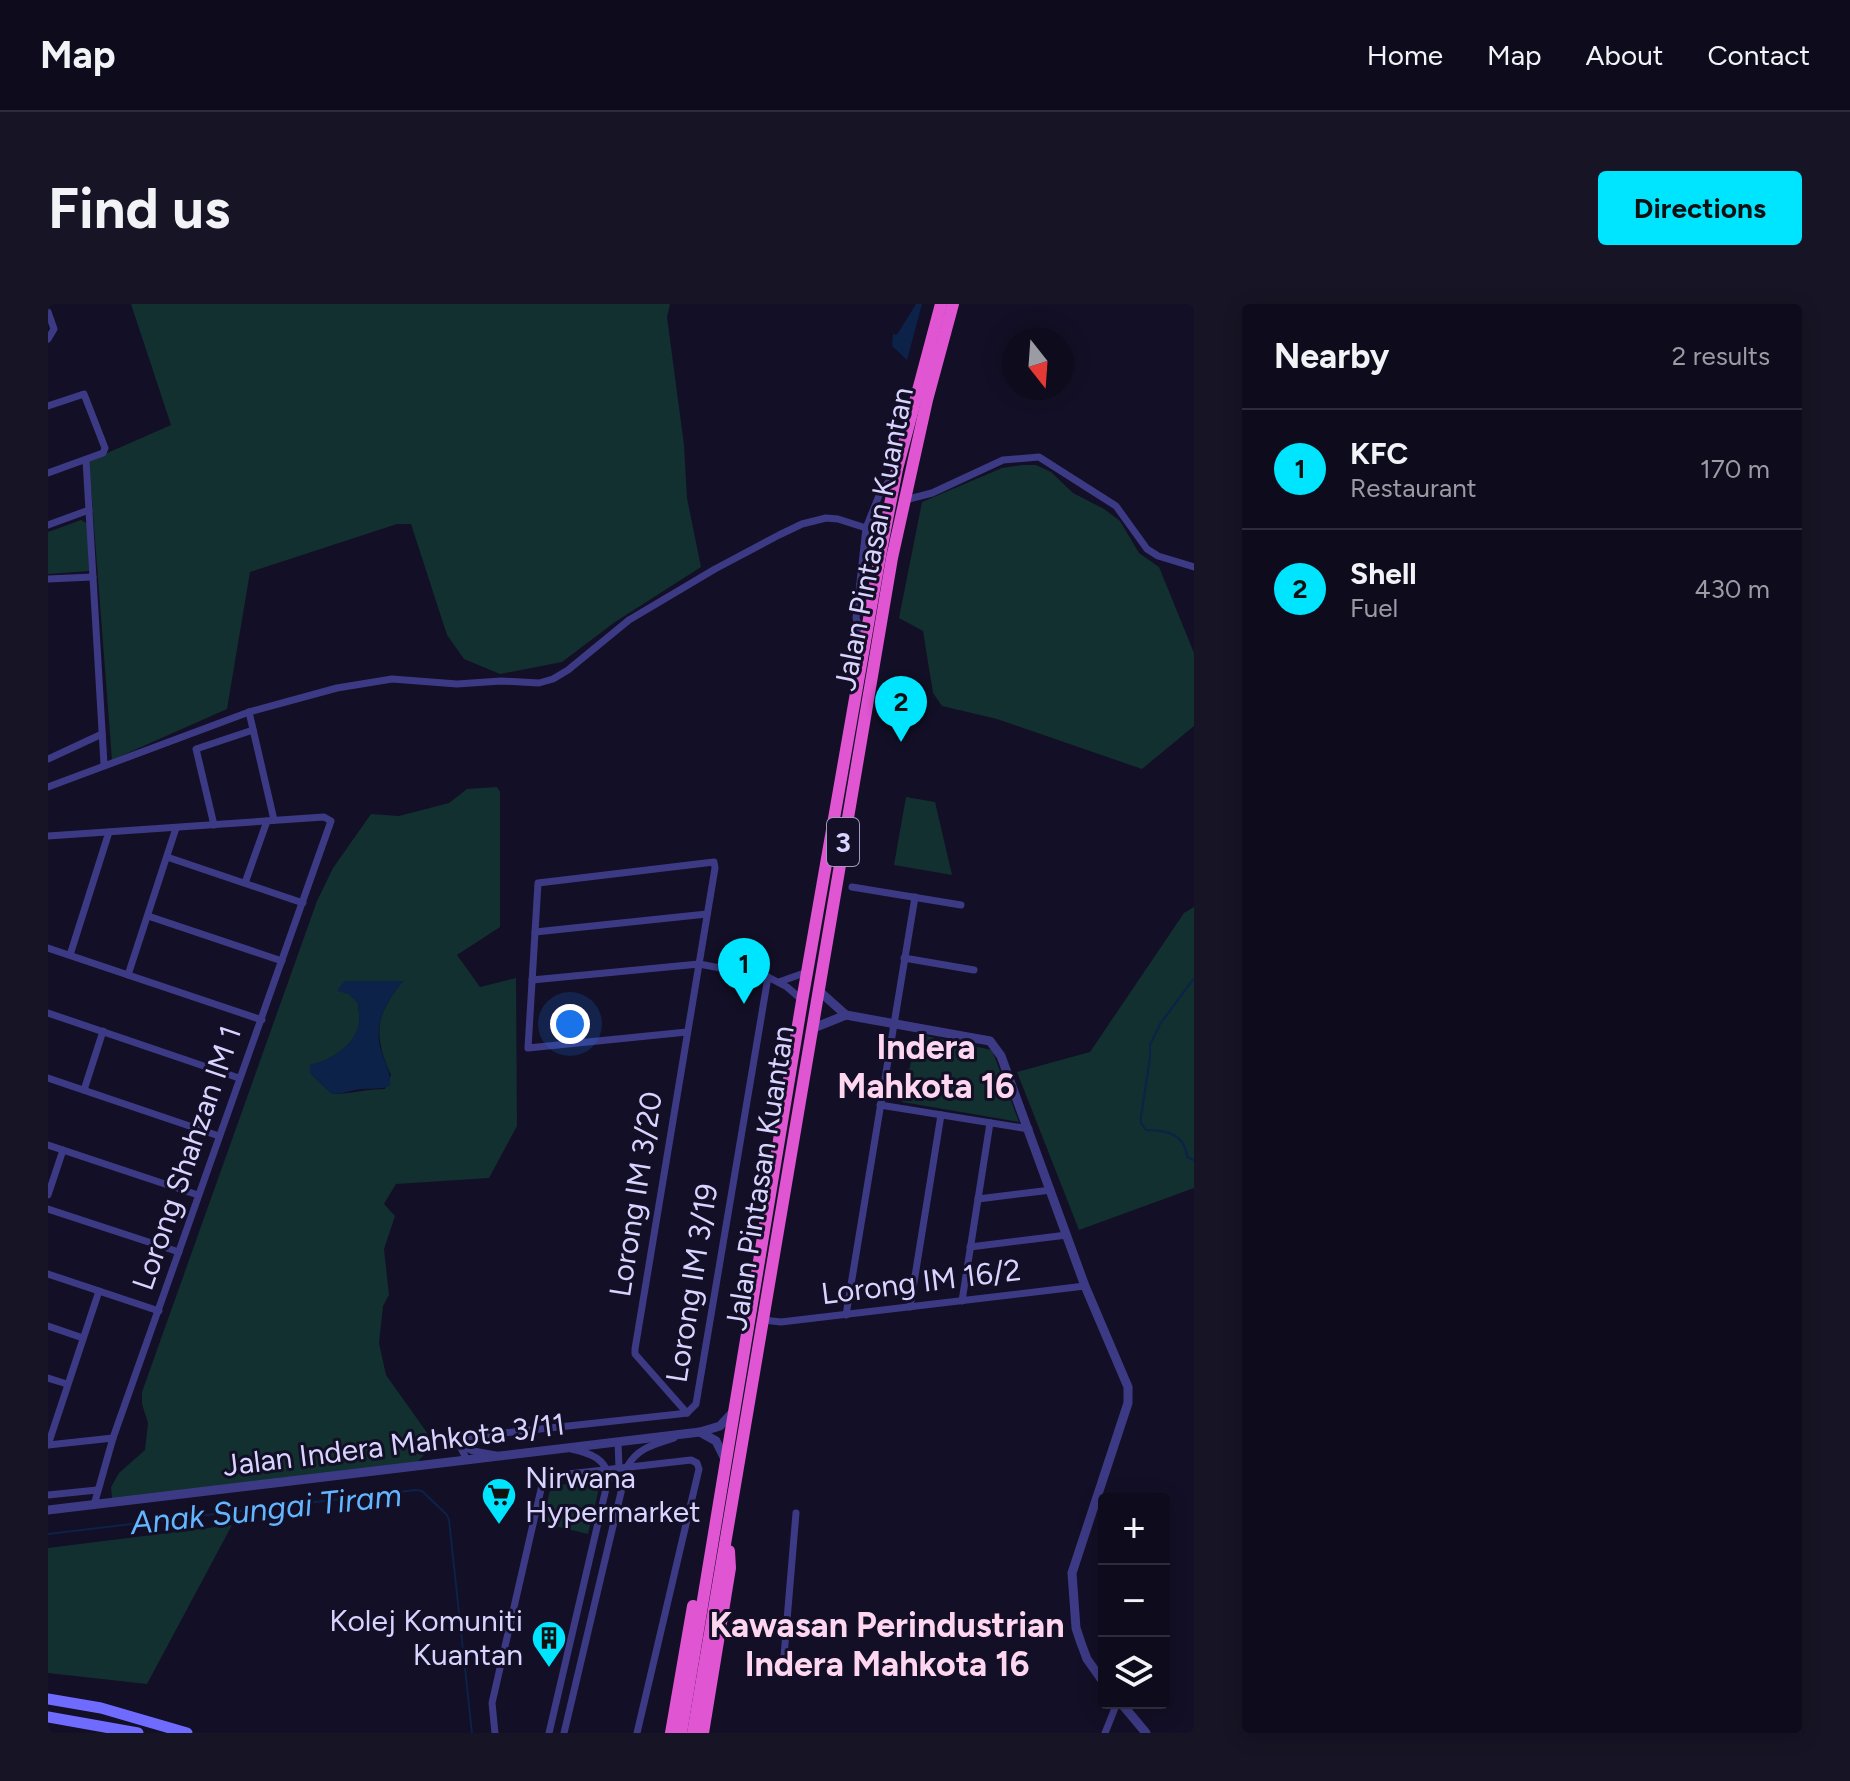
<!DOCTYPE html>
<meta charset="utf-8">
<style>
body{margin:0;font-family:Figtree,sans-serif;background:#171425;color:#f1f3f6}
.controls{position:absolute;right:24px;bottom:24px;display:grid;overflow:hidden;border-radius:8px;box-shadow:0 4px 20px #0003}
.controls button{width:72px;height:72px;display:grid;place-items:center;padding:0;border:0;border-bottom:2px solid #2e2b3b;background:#0e0b1c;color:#f1f3f6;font:40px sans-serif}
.compass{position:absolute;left:954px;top:24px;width:72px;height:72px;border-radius:50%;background:#0e0b1c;box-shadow:0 4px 20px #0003;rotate:163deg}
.you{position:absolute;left:522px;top:720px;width:28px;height:28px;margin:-20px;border:6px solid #fff;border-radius:50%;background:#1a73e8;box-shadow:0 0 0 12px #1a73e833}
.badge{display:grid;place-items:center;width:52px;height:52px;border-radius:50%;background:#00e5ff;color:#111;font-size:26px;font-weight:700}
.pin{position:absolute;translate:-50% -66px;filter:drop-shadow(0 2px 4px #0008)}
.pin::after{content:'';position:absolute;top:42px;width:28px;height:24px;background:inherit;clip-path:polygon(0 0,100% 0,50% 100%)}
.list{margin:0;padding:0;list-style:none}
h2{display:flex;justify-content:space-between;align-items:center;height:104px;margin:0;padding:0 32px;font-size:34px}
h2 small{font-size:26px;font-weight:400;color:#9b9ba3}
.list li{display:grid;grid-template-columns:52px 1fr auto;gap:24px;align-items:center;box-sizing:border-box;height:120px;padding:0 32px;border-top:2px solid #2e2b3b}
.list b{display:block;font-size:30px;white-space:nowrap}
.list p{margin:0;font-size:26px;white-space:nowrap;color:#9b9ba3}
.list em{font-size:26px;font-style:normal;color:#9b9ba3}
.icon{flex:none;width:44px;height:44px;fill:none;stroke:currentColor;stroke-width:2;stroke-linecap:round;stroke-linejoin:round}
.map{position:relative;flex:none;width:1146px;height:1429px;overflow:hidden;border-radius:8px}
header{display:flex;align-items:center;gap:48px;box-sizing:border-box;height:112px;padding:0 40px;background:#0e0b1c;border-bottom:2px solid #2e2b3b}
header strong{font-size:38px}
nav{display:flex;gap:44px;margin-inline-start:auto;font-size:28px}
.intro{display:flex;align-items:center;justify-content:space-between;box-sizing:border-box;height:192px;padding:0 48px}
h1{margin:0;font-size:56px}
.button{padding:20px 36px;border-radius:8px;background:#00e5ff;color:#111;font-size:28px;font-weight:700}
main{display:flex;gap:48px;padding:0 48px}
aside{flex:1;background:#0e0b1c;border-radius:8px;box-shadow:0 4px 20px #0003}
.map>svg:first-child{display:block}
.green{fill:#12302f;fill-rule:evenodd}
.water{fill:#0c2248}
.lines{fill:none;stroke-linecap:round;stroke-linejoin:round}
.stream{stroke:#0c2248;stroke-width:2}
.minor{stroke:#3d3a85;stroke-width:7}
.tertiary{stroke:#3d3a85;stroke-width:9}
.secondary{stroke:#6f6bff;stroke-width:11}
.trunk{stroke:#e055d1;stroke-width:12}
.labels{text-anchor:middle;stroke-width:6;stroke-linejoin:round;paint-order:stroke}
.shield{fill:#130f26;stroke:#9e99be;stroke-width:2}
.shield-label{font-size:28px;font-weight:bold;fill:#d9d4ff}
.street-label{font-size:30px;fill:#d9d4ff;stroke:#130f26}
.poi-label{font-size:30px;fill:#d9d4ff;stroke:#130f26;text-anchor:start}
.water-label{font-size:32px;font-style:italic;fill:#62b6ff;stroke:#130f26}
.quarter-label{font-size:34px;font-weight:bold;fill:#ffd6f0;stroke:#130f26}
</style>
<header>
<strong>Map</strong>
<nav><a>Home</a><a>Map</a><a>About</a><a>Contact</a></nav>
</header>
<div class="intro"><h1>Find us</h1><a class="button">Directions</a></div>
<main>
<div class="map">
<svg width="1146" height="1429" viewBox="0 0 1146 1429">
<rect width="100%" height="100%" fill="#130f26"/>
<g class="green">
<path d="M83,0H622L619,13L636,141L639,194L653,263L567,318L514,358L452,370L416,355L399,331L363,220H349L202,268L179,405L64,456L41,157L123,121Z"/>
<path d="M974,161H988L1003,168L1025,189L1056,205L1072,217L1091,249L1111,263L1146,349V422L1094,465L949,415L894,402L885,389L875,327L851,314L874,198L954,164Z"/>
<path d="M33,216L40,220L41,267L0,270V228Z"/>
<path d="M449,483L452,488V623L409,651L432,683L468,674L469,822L441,874L348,880L336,900L347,912L336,945L341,991L335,1002L331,1039L338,1071L380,1130L381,1145L364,1164L106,1194H64L63,1183L71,1169L97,1146L100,1119L94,1100V1088L269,597L285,564L323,510L351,512L401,499L419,485ZM296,677H355C327,711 325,731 343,771L337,785C319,785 302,790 284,790L262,769V761C282,757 308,742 311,719C312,713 310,705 310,699L301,690Z"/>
<path d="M858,493L887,498L904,571L846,561Z"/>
<path d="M1146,603V884L1031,926L969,768L1042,748L1136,609Z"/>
<path d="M869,730L944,746L971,818L854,798Z"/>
<path d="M553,1176L540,1230L494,1219L503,1182Z"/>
<path d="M184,1221L99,1380L0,1369V1244Z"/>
</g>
<g class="water">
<path d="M868,0H874L859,56L844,42L845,30L848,31L850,29Z"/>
<path d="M296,677H356C339,694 325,721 333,746C337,759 343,768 342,782C332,786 323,784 313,785C303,786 295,790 284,790L262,769V761C281,757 307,742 311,719C312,713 310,705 310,699L301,690L289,687Z"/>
</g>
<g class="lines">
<g class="stream">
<path d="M1146,674L1112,720L1102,741V754L1093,813V819L1098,826C1119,826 1137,830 1139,853L1146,856"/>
<path d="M0,1230L368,1186L374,1187L399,1211L401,1216L424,1429"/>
</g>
<g class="minor">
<path d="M0,8L6,25L0,35"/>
<path d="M0,102L36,90L57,144L55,149L0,169"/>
<path d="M38,156L56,460"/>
<path d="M857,196L884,189L955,156L991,153L1068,202L1099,245L1110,252L1146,263"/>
<path d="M0,221L41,206"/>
<path d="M818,224L832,189L844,173"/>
<path d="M0,275L45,273"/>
<path d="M201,408L226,516"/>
<path d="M0,455L54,430"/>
<path d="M0,483L201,408L289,384L344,375L409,380L453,377L491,379L505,375L520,366L581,316L667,265L731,231L754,220L778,214L790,215L818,224L808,314L811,324L819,327"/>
<path d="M166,521L148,445L205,426"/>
<path d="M0,532L276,513L283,517L65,1134L46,1201"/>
<path d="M119,553L255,599"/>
<path d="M197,579L219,517"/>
<path d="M804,583L913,601"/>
<path d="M100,612L234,657"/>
<path d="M487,628L659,610"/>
<path d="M0,644L214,716"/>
<path d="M22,651L61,528"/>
<path d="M856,654L926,666"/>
<path d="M80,671L128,524"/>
<path d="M484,676L651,660L720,673L739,683L753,695"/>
<path d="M731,678L759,668"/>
<path d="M0,709L191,774"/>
<path d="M0,774L171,832"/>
<path d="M36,786L55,727"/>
<path d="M832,801L981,825"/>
<path d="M0,841L150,891"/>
<path d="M0,891L15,846"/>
<path d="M930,895L1003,886"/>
<path d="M0,905L131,948"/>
<path d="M922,943L1019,931"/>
<path d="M0,970L111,1007"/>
<path d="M914,997L942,819"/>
<path d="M862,1003L893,811"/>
<path d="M798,1011L867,593"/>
<path d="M715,1016L733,1018L1037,982"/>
<path d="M0,1022L35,1034"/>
<path d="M0,1074L19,1080"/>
<path d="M639,1109L587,1050V1045L667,564L666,558L490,579L480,744L639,728"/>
<path d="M570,1138L571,1164"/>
<path d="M0,1141L51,987"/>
<path d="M0,1141L65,1134"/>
<path d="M412,1141L425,1147L448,1151"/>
<path d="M419,1156L408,1134L631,1110L639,1109L648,1100L720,673"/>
<path d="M0,1191L49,1186"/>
<path d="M736,1352L748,1209"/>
<path d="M447,1429L444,1399L494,1181L503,1172L643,1156L649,1159L651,1165L589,1429"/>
<path d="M501,1429L560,1176C560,1155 542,1149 523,1145"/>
<path d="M516,1429L579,1163C589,1144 607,1140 626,1134"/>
<path d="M1057,1429L1069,1399"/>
</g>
<g class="tertiary">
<path d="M770,686L798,711"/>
<path d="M763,725L798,711L942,737L953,752L1037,982L1080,1083V1099L1024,1269L1028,1324L1033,1339L1039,1355L1056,1379"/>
<path d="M652,1128L668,1137L677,1155"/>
<path d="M0,1206L652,1128L672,1122L684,1109"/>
<path d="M1073,1399L1098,1429"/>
</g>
<g class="secondary">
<path d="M0,1395L53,1404L139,1429"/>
<path d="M0,1413L90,1429"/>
</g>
<g class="trunk">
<path d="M623,1429L645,1302"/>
<path d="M633,1429L754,697L832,252L849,165L893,0"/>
<path d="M645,1429L844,254L879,96L905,0"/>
<path d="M655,1429L682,1264L681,1247"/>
</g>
</g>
<defs>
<g id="supermarket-pin" transform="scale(1.8)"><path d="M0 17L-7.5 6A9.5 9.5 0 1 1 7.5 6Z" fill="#00e5ff" stroke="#130f26"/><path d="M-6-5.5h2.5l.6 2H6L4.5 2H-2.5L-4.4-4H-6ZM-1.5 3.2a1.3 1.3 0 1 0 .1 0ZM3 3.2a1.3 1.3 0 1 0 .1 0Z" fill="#111"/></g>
<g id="building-pin" transform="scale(1.8)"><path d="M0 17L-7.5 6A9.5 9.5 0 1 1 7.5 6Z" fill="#00e5ff" stroke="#130f26"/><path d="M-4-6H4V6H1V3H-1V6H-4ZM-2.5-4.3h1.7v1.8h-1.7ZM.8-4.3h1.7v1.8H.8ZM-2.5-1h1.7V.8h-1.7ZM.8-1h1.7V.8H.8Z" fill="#111"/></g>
</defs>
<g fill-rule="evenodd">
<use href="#supermarket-pin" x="451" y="1191"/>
<use href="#building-pin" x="501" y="1334"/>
</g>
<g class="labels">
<rect class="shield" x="779" y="514" width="32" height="48" rx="6"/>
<g class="shield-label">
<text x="795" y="548">3</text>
</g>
<g class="street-label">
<text transform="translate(826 235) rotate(-79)" y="10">Jalan Pintasan Kuantan</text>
<text transform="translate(139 854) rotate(-71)" y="10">Lorong Shahzan IM 1</text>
<text transform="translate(712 874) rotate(-81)" y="10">Jalan Pintasan Kuantan</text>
<text transform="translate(588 890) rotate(-81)" y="10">Lorong IM 3/20</text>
<text transform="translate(873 978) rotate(-7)" y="10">Lorong IM 16/2</text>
<text transform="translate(644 979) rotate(-81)" y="10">Lorong IM 3/19</text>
<text transform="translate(346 1141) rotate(-7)" y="10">Jalan Indera Mahkota 3/11</text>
</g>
<g class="poi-label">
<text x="477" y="1184">Nirwana<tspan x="477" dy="34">Hypermarket</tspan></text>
<text x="475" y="1327" text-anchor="end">Kolej Komuniti<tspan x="475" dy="34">Kuantan</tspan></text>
</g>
<g class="water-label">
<text transform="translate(218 1205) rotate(-6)" y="11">Anak Sungai Tiram</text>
</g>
<g class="quarter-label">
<text x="878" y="755">Indera<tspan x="878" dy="39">Mahkota 16</tspan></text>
<text x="839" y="1333">Kawasan Perindustrian<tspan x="839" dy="39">Indera Mahkota 16</tspan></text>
</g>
</g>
</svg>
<div class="controls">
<button>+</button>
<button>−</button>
<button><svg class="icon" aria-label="layers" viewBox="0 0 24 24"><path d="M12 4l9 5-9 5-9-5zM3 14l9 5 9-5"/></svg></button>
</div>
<svg class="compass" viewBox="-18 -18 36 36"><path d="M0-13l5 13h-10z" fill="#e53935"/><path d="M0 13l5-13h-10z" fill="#9b9ba3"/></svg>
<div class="you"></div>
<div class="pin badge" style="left:696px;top:700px">1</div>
<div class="pin badge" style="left:853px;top:438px">2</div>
</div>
<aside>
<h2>Nearby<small>2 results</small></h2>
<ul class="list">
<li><span class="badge">1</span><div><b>KFC</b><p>Restaurant</p></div><em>170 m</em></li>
<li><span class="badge">2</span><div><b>Shell</b><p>Fuel</p></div><em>430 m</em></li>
</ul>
</aside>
</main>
